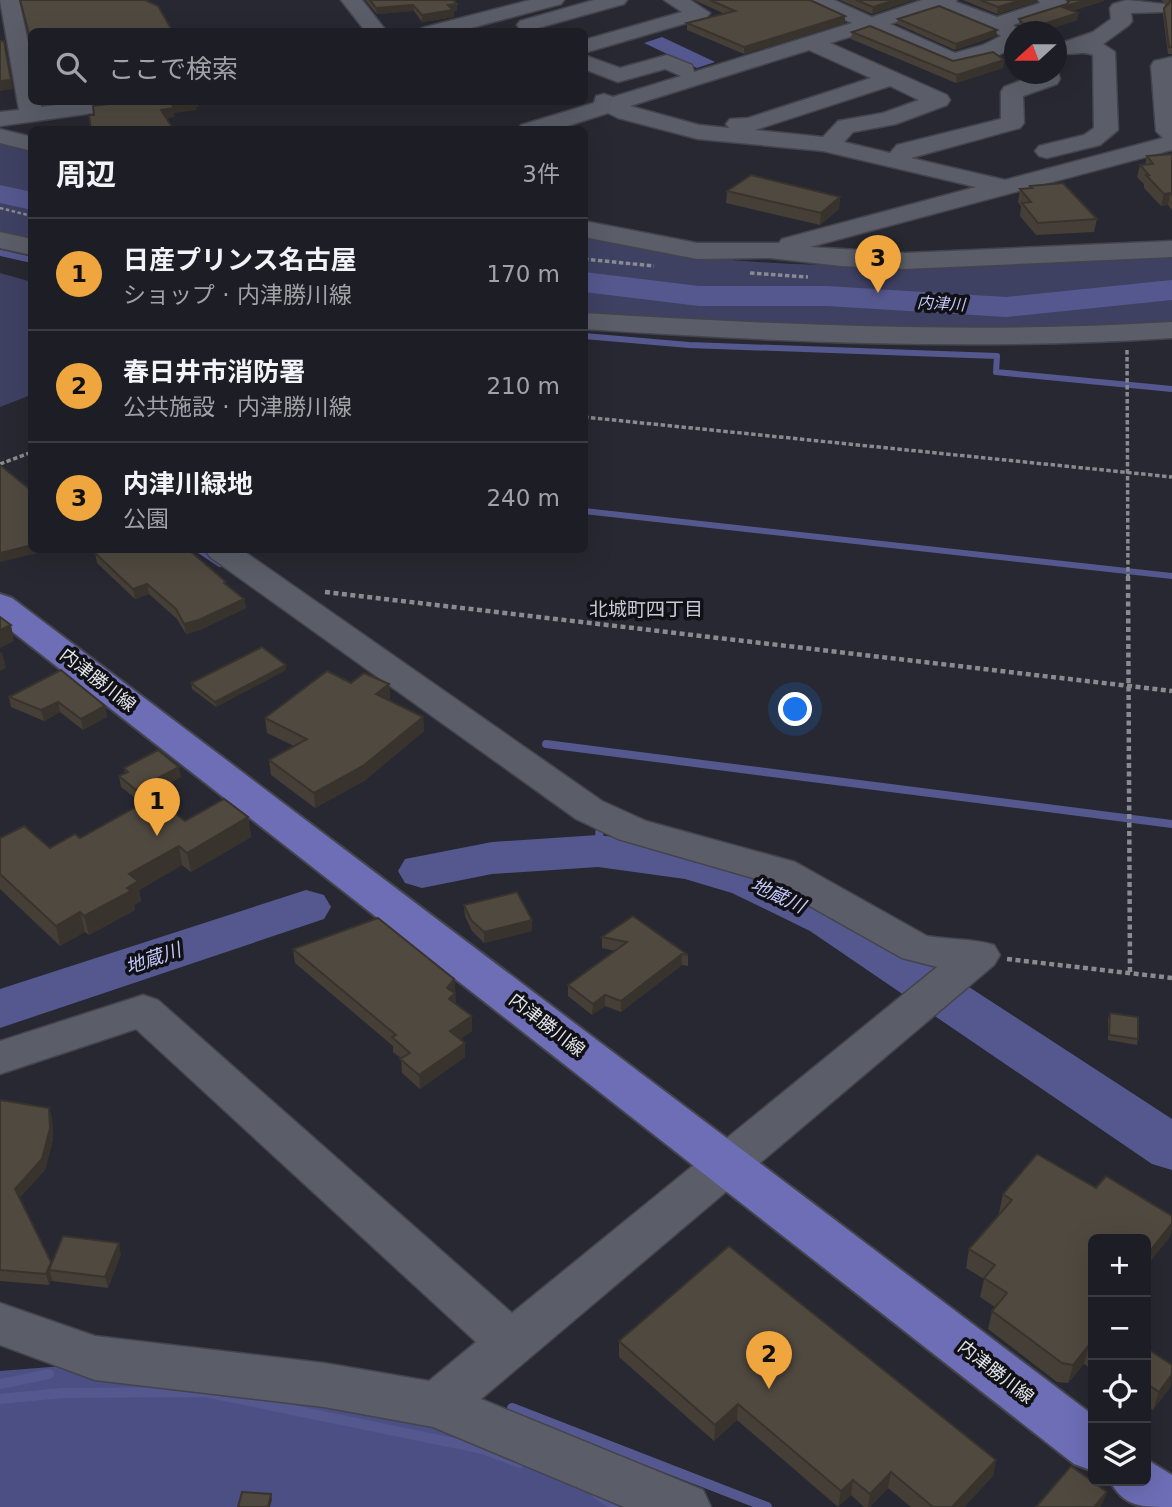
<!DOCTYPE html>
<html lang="ja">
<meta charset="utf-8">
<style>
body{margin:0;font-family:"DejaVu Sans","Noto Sans JP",sans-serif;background:#2a2b32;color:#f1f3f6}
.controls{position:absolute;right:21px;bottom:21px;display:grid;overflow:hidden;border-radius:10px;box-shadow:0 7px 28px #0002}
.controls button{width:63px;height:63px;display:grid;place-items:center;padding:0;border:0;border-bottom:2px solid #3b3c42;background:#1d1e25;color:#f1f3f6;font:35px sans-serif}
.compass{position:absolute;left:1004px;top:21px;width:63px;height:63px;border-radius:50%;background:#1d1e25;box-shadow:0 7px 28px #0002;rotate:249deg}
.you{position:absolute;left:796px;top:710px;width:24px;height:24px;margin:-18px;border:5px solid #fff;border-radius:50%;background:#1a73e8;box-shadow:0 0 0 10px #1a73e833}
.badge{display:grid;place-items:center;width:46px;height:46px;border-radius:50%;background:#f0a63e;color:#111;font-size:23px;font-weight:700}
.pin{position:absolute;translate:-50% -58px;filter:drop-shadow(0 2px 4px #0008)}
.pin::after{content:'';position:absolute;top:37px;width:24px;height:21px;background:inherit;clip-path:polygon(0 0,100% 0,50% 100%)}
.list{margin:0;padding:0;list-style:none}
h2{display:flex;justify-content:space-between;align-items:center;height:91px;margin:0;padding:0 28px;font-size:30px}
h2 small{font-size:23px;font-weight:400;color:#a0a2a7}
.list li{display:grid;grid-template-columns:46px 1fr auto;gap:21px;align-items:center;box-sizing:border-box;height:112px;padding:0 28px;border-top:2px solid #3b3c42}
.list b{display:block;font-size:26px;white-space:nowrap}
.list p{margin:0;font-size:23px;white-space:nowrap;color:#a0a2a7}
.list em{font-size:23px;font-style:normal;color:#a0a2a7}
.icon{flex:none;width:38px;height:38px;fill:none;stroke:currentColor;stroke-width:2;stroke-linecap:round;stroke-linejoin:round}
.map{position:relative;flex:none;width:1172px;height:1507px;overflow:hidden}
.search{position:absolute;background:#1d1e25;box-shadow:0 7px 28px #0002;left:28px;top:28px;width:560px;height:77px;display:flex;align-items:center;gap:18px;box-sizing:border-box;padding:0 24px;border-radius:10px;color:#a0a2a7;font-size:26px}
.panel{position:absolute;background:#1d1e25;box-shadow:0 7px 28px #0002;left:28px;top:126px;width:560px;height:427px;border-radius:10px}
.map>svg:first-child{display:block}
.green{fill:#3f4163}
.forest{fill:#4c4f84}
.water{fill:#55588e}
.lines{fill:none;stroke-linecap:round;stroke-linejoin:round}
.stream-far3{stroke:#55588e;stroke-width:5}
.stream-far2{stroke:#55588e;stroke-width:6}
.stream-far1{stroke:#55588e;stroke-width:8}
.stream{stroke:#55588e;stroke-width:10}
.river{fill:#55588e;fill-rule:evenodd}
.minor-casing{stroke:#43444c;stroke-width:3}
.major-casing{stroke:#43444c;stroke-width:4}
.path-far2{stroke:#898a92;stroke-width:2.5;stroke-dasharray:3.5 2.5;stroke-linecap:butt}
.path-far1{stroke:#898a92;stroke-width:3.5;stroke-dasharray:4.5 2.5;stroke-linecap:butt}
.path{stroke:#898a92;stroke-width:4.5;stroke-dasharray:5 3.5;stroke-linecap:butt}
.minor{fill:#5b5d68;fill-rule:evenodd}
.major{fill:#6d6eb6;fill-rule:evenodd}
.wall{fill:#453f37}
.shaded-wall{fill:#38332d}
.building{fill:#504940;stroke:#38332d;stroke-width:2}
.labels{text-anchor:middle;stroke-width:7;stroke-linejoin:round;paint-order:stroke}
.far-water-label{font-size:16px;font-style:italic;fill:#c3c8fa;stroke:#111115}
.street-label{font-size:18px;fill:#e4e5ec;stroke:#111115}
.neighbourhood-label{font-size:19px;fill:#c8cad6;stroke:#111115}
.water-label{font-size:19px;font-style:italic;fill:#c3c8fa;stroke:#111115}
</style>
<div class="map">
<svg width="1172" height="1507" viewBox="0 0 1172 1507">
<rect width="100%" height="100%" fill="#272831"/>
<g class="green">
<path d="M0,140L31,148V245L0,238Z"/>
<path d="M584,233C626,241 668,254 710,258C864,274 1018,261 1172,252V327L1090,333L585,318Z"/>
<path d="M0,273L32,282L31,395L0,407Z"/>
</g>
<path class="forest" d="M75,1365L350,1404L486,1442L659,1507H0V1371Z"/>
<path class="water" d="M662,37L715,62L697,68L644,43Z"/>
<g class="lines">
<path class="stream-far3" d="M0,253L9,255"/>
<g class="stream-far2">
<path d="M1,253L32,260"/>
<path d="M584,336L689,345L997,356L996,372L1172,389"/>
<path d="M584,511L1172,576"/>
<path d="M199,550L220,564"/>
</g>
<g class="stream-far1">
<path d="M546,744L1172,824"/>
<path d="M597,822L600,824L598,851"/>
</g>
<g class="stream">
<path d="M0,1384L49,1374"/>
<path d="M0,1399L62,1393L205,1392L483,1449L520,1463"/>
<path d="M512,1408L767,1507"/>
<path d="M597,1494L617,1507"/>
</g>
<g class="river">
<path d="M0,185L32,192V210L0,203Z"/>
<path d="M584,272L699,286H827L1006,297L1172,280V300L1006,317L827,306H699L584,292Z"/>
<path d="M598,835L686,846L766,869L846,907L1172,1119V1170L1152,1164L810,931L732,893L685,879L598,867L492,874L422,888L405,883L398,871L405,859L492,842Z"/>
<path d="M306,890L324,895L331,907L324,919L0,1028V989Z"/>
</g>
<g class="minor-casing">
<g id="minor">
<path d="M0,0H19L32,61V102H40L41,107L81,102H140L137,107L0,126V112L19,110Z"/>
<path d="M341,0H362L387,32H366Z"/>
<path d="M530,0H564L561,4L456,32H419L422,28Z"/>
<path d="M594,0H627L624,4L527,31L520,29L517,25L520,21Z"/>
<path d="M664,0H690L710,13L707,17L584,53V40L682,12Z"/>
<path d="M807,0H834L872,17L922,0H957L956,2L997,17L1040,3L1038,0H1065L1068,4L1065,8L1013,25L1022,32H1014V46L999,55L953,67L869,31L830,43L947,95L950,100L947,105L896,124L853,132L844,142L890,153L897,145L1001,119V92L1004,87L1038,74H1056L1057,69L1060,79L1057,84L1023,96L1024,123L1020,128L911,158L1005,180L1163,138L1156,131L1151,66L1154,61L1172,57V150L810,247L905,253L1172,241V257L905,269L841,266L770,258L697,259L584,237V221L697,243H779L782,239L976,187L823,151L698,139L618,118L608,113L555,130H518L521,125L594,103L596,96L604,94L613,97L681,76L665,69L618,82L584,69V55L620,68L667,55L692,65L694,72L852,23L810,4ZM938,9L989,28L1001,36L983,45L955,53L890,24ZM809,50L871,78L748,118L730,119L726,124L729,128L699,125L630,106ZM890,86L919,100L883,113L838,121L823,137L755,130Z"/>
<path d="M1127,0L1164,4L1167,8L1164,12L1131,13L1132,21L1129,25L1103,44L1115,52L1118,130L1100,145L1047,158L1039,156L1035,151L1039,146L1084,135L1094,128L1093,55C1081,50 1074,56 1061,53L1058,48L1061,43L1093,32L1111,19L1110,8L1113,4Z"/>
<path d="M0,129L32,137V151L0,143Z"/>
<path d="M0,232L32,239V255L0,248Z"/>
<path d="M584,313C781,325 976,334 1172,322V338C976,351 781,342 584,329Z"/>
<path d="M205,550H242L602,801L646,821L795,862L927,936C949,940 972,938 994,945L1000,955L994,965L481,1399L703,1490L711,1507H624L433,1427L324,1407L95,1380L0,1345V1303L95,1336L324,1363L429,1381L476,1342L136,1029L0,1074V1041L143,995L158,1000L512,1313L937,967L902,958L767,882L618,839L576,819L210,557Z"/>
</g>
</g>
<g class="major-casing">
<g id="major">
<path d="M0,594L12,598L1093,1415V1471L1074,1464L0,622Z"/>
<path d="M1146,1459L1172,1475V1507C1140,1507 1124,1507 1110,1481H1146Z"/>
</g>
</g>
<path class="path-far2" d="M0,208L32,216"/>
<g class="path-far1">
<path d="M584,259L654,266"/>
<path d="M750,273L808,277"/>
<path d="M1127,350L1128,578"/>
<path d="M584,417L1172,477"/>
<path d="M0,464L32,452"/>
</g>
<g class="path">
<path d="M1128,576L1130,973"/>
<path d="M325,592L1172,691"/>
<path d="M1007,959L1172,978"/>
</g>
<use href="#minor" class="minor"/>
<use href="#major" class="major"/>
</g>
<g class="wall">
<path d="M365,0H453L457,11H454V17L422,22L414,11L377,14Z"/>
<path d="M694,0H810L845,16V23L744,54L687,30V23L725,14Z"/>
<path d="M840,0H914L872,14Z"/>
<path d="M963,0H1037L1036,2L997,14Z"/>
<path d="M1068,0H1104V1L1072,11L1078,13L1077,20L1041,32H1023L1019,26V19L1067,4L1069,1Z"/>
<path d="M1161,0H1172V54H1168L1163,15L1164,8L1167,5Z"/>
<path d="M898,19L996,36L955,50L897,24Z"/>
<path d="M852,32L953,61L1004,60L1003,68L956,83L851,39Z"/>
<path d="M1172,154V210L1168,205L1161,206L1144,188V184L1137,177L1140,165H1145L1147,156Z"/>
<path d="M1030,186L1097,219L1094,232L1036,235L1020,216L1021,206L1018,202L1020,189L1030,188Z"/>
<path d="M727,191L840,197L839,209L820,225L726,203Z"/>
<path d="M95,553L226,582V585L244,599L246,608L200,630L186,634L177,619L149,594L135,599L97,563Z"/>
<path d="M286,665V670L216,707L192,689L191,683Z"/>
<path d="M351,683L389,684L390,699L388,700L423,717L424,731L364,781L315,808L271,775L269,760L294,746L267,733L265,718Z"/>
<path d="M9,697L105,706L107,717L83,730L60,712L44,721L11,707Z"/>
<path d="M124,768L181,777L138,800L121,787L119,776L125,773Z"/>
<path d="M248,817L251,837L191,872L182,865L139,890L141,901L134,905L135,910L89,935L85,932L60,946L0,889V838L50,848L80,838L185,821Z"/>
<path d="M464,905L532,931L484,943L472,931L465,916Z"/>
<path d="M602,937L688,955V966L682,965L621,1012L605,1006L592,1015L568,996V985L615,951L602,948Z"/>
<path d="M293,949L454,979L456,1005L472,1016V1031L460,1039L465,1057L420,1089L402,1073L401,1058L393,1052V1046L295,963Z"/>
<path d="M1110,1013L1138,1039L1137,1045L1108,1040V1019Z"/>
<path d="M0,1100L49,1108L52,1119L53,1139L45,1170L19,1198L52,1264L121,1254L108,1288L52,1281V1279L49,1285L0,1281Z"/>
<path d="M1003,1194L1170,1237L1093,1239V1370L1084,1364L1068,1383L1057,1382L988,1329L992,1311L995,1307L980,1297L984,1279L966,1268L969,1249L1000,1213H999Z"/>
<path d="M619,1341L996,1460L993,1476L964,1507H911L888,1488L870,1507H864L851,1495L838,1507L737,1420L714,1441L619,1357Z"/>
<path d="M1146,1348L1171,1386L1153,1410L1146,1405Z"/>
</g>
<g class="shaded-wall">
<path d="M895,0H914L872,14L873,7Z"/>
<path d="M1021,0H1037L1036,2L997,14L998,7Z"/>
<path d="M1087,0H1104V1L1061,14L1062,7Z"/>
<path d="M457,4V11H454V17L422,22V15L448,5Z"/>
<path d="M413,5L414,11L377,14L376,8Z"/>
<path d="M1078,13L1077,20L1041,32H1036L1037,26Z"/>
<path d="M845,16V23L744,54V47Z"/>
<path d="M1032,24L1031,31L1024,32L1025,26Z"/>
<path d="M997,30L996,36L955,50L956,44Z"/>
<path d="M4,41L13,89L0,91V81Z"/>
<path d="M1004,60L1003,68L956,83L957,75Z"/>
<path d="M188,102H198L199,107H196L197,110L174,113L175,117L163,119L161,110L171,103Z"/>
<path d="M1170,193L1168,205L1161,206L1164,194Z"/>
<path d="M840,197L839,209L820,225L821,213Z"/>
<path d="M32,545V550H51L0,562V553Z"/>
<path d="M147,584L149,594L135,599L133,589Z"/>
<path d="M244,599L246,608L200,630L186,634L184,624Z"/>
<path d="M11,625L14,641L0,648V630Z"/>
<path d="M2,652L6,668L0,671V653Z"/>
<path d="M286,665V670L216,707L215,702Z"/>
<path d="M389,684L390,699L377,709L376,694Z"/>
<path d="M58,702L60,712L44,721L41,710Z"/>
<path d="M105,706L107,717L83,730L81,719Z"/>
<path d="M423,717L424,731L364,781L315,808L314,793Z"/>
<path d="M179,767L181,777L138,800L136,790Z"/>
<path d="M248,817L251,837L191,872L187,853Z"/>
<path d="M179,846L182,865L139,890L141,901L134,905L135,910L89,935L84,916L129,874Z"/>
<path d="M80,912L85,932L60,946L56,926Z"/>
<path d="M532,920V931L484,943V932Z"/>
<path d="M682,954V965L621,1012V1001Z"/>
<path d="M454,979L456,1008L450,1014L447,988Z"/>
<path d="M605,995V1006L592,1015L593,1004Z"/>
<path d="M472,1016V1031L451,1046L450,1031Z"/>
<path d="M465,1043V1057L420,1089L419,1075Z"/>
<path d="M49,1108L52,1119L53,1139L45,1170L18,1200L15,1189Z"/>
<path d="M1172,1223V1230L1170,1237L1146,1267V1256Z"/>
<path d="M119,1243L121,1254L108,1288L105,1277Z"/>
<path d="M51,1262L53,1271L49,1270L52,1279L49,1285L46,1274Z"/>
<path d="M1089,1345L1084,1364L1068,1383L1073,1365Z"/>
<path d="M1172,1374L1171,1386L1153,1410L1159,1392Z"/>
<path d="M738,1404L737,1420L714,1441L715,1425Z"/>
<path d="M996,1460L993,1476L964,1507H952Z"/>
<path d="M891,1472L888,1488L870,1507H868L870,1494Z"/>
<path d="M853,1480L851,1495L838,1507L841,1491Z"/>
<path d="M1107,1492L1103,1503L1100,1507H1094Z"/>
<path d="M271,1494L272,1500L270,1507H268Z"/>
</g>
<g class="building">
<path d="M20,0H145L158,6L173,32H32V45Z"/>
<path d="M370,0H453L457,4L448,5L453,10L422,15L413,5L376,8Z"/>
<path d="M710,0H810L845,16L744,47L687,23L735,11Z"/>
<path d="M856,0H895L873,7Z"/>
<path d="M980,0H1021L998,7Z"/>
<path d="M1070,0H1087L1062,7L1078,13L1037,26L1032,24L1025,26L1019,19L1067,4Z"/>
<path d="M1169,0H1172V47H1169L1164,8L1171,1Z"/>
<path d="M939,6L997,30L956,44L898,19Z"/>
<path d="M870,26L953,61L993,52L1004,60L957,75L852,32Z"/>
<path d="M0,41H4L11,80L0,81Z"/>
<path d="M125,102H188L171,103L174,108L161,110L174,130H91L89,115H94L93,106Z"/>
<path d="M1172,154V195L1170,193L1164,194L1146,175H1149L1140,165L1153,164L1147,156Z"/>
<path d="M751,175L840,197L821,213L727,191Z"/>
<path d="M1063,183L1097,219L1038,223L1022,203L1031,202L1020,189L1032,188L1030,186Z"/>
<path d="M0,465L32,491V545L0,553Z"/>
<path d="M105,550H189L226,582L224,583L244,599L199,620L184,624L176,609L147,584L133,589L95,553Z"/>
<path d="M0,617L11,625L0,630Z"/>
<path d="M262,647L286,665L215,702L191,683Z"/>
<path d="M61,670L105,706L81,719L58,702L41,710L9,697Z"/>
<path d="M327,671L351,683L364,673L389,684L376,694L423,717L363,766L314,793L269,760L307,739L265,718Z"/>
<path d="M158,750L179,767L136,790L119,776L128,772L124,768Z"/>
<path d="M154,797L185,821L224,799L248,817L187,853L179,846L129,874L138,881L127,888L131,891L84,916L80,912L56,926L0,874V838L24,826L50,848L75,834L80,838Z"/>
<path d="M517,892L532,920L484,932L471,920L464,905Z"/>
<path d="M633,916L688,955L682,954L621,1001L605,995L593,1004L568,985L627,942L602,937Z"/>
<path d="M378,918L454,979L447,988L455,993L449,999L472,1016L450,1031L465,1043L419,1075L400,1059L410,1053L392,1037L396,1035L293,949Z"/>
<path d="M1110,1013L1138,1017V1039L1109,1035Z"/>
<path d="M0,1100L49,1108L50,1128L42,1159L15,1189L51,1262L46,1274L0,1270Z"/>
<path d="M1037,1154L1096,1188L1106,1176L1172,1216V1223L1146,1256V1239H1093V1348L1089,1345L1073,1365L1062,1363L992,1311L1007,1293L984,1278L995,1265L969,1249L1012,1200L1003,1194Z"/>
<path d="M63,1236L119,1243L105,1277L49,1270Z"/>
<path d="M729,1246L996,1460L952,1507H933L891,1472L870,1494L853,1480L841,1491L738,1404L715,1425L619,1341Z"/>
<path d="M1146,1348L1172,1365V1374L1159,1392L1146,1383Z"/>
<path d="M1071,1466L1107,1492L1094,1507H1036Z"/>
<path d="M242,1492L271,1494L268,1507H238Z"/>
</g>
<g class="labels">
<g class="far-water-label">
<text transform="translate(941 303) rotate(3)" y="6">内津川</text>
</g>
<g class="street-label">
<text transform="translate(98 680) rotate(38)" y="6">内津勝川線</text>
<text transform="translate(547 1025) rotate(38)" y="6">内津勝川線</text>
<text transform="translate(996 1372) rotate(38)" y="6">内津勝川線</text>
</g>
<g class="neighbourhood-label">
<text x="646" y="616">北城町四丁目</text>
</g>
<g class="water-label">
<text transform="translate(778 895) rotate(25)" y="7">地蔵川</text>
<text transform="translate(153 958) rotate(-19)" y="7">地蔵川</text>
</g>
</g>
</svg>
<div class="controls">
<button>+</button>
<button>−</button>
<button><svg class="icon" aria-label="locate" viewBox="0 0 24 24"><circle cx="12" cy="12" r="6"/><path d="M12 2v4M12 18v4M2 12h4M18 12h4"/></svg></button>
<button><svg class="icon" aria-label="layers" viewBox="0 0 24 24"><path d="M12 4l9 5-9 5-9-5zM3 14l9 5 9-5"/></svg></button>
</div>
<svg class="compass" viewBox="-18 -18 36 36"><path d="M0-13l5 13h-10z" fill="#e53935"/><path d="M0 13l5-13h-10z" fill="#a0a2a7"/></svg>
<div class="you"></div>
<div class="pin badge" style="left:157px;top:836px">1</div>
<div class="pin badge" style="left:769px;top:1389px">2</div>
<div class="pin badge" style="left:878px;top:293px">3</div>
<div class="search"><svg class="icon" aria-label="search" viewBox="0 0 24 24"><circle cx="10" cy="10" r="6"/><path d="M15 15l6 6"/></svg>ここで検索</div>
<section class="panel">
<h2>周辺<small>3件</small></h2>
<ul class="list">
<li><span class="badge">1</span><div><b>日産プリンス名古屋</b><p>ショップ · 内津勝川線</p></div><em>170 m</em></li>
<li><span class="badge">2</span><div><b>春日井市消防署</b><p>公共施設 · 内津勝川線</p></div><em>210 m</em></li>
<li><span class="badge">3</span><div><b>内津川緑地</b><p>公園</p></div><em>240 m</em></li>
</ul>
</section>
</div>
